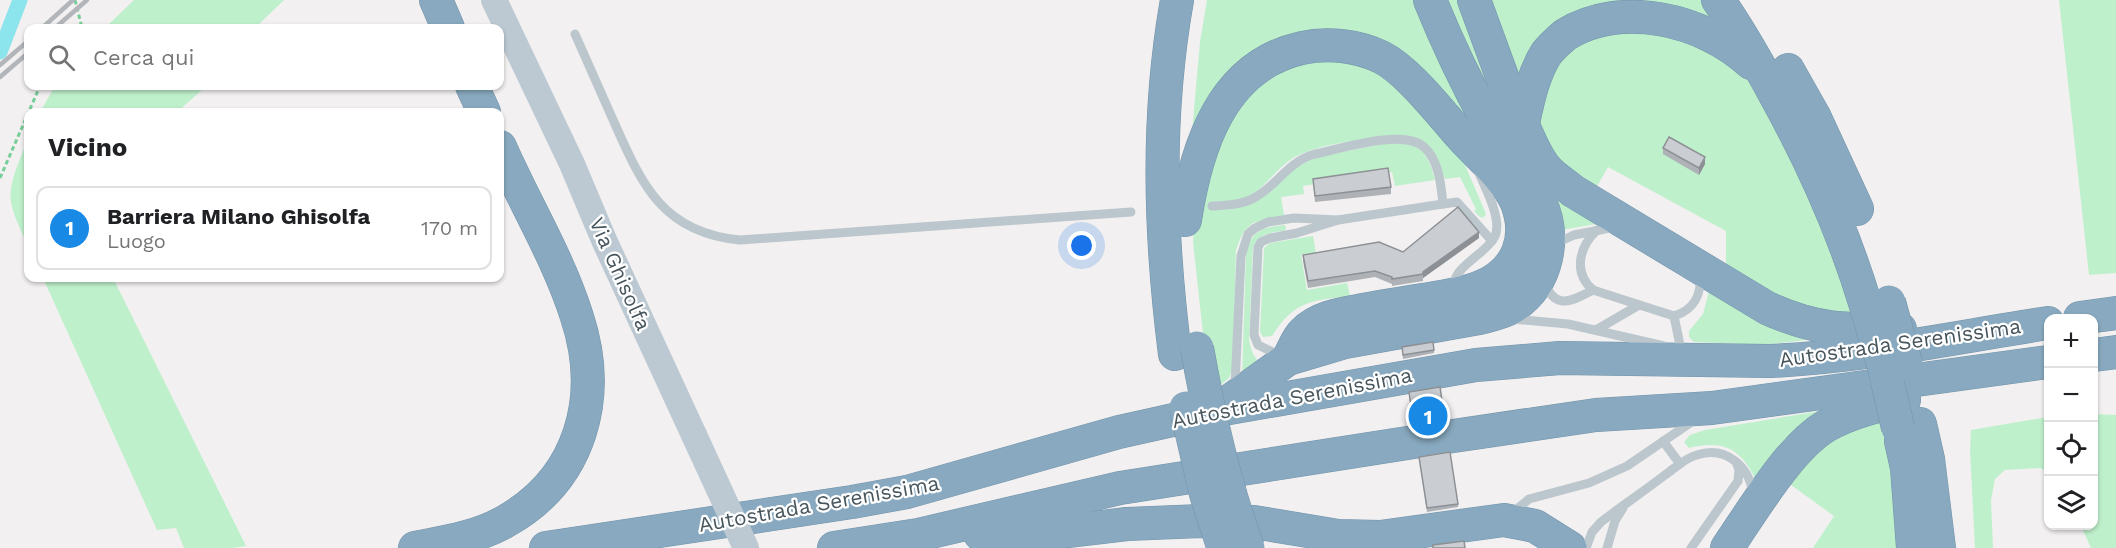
<!DOCTYPE html>
<html lang="it">
<meta charset="utf-8">
<style>
body{margin:0;font-family:"Work Sans",sans-serif;background:#f6f6f6;color:#202124}
.controls{position:absolute;right:18px;bottom:18px;display:grid;overflow:hidden;border-radius:12px;box-shadow:0 2px 4px #0004}
.controls button{width:54px;height:54px;display:grid;place-items:center;padding:0;border:0;border-bottom:2px solid #e0e0e0;background:#fff;color:#202124;font:30px sans-serif}
.you{position:absolute;left:1082px;top:246px;width:21px;height:21px;margin:-15px;border:4px solid #fff;border-radius:50%;background:#1a73e8;box-shadow:0 0 0 9px #1a73e833}
.badge{display:grid;place-items:center;width:39px;height:39px;border-radius:50%;background:#1889e5;color:#fff;font-size:20px;font-weight:700}
.pin{position:absolute;translate:-50% -50%;border:3px solid #fff;box-shadow:0 2px 6px #0006}
.list{margin:0;padding:0;list-style:none}
h2{display:flex;justify-content:space-between;align-items:center;height:78px;margin:0;padding:0 24px;font-size:26px}
h2 small{font-size:20px;font-weight:400;color:#757577}
.list li{display:grid;grid-template-columns:39px 1fr auto;gap:18px;align-items:center;box-sizing:border-box;height:84px;margin:0 12px 12px;padding:0 12px;border:2px solid #e0e0e0;border-radius:12px}
.list b{display:block;font-size:22px;white-space:nowrap}
.list p{margin:0;font-size:20px;white-space:nowrap;color:#757577}
.list em{font-size:20px;font-style:normal;color:#757577}
.icon{flex:none;width:33px;height:33px;fill:none;stroke:currentColor;stroke-width:2;stroke-linecap:round;stroke-linejoin:round}
.map{position:relative;flex:none;width:2116px;height:548px;overflow:hidden}
.search{position:absolute;background:#fff;box-shadow:0 2px 4px #0004;left:24px;top:24px;width:480px;height:66px;display:flex;align-items:center;gap:15px;box-sizing:border-box;padding:0 21px;border-radius:12px;color:#757577;font-size:22px}
.panel{position:absolute;background:#fff;box-shadow:0 2px 4px #0004;left:24px;top:108px;width:480px;height:174px;border-radius:12px}
.map>svg:first-child{display:block}
.green{fill:#bff0cc}
.lines{fill:none;stroke-linecap:round;stroke-linejoin:round}
.canal{stroke:#8ce4ed;stroke-width:15}
.highway-casing{stroke:#7394ab;stroke-width:34}
.path{stroke:#76ce99;stroke-width:3;stroke-dasharray:4.5 3;stroke-linecap:butt}
.lane{stroke:#bcc6cd;stroke-width:9}
.secondary{stroke:#bcc9d2;stroke-width:26}
.highway{stroke:#88a9bf;stroke-width:33}
.rail{stroke:#b2b6ba;stroke-width:4.5}
.highway-bridge-casing{stroke:#7394ab;stroke-width:34;stroke-linecap:butt}
.secondary-bridge{stroke:#bcc9d2;stroke-width:26}
.highway-bridge{stroke:#88a9bf;stroke-width:33}
.wall{fill:#aeb1b5}
.shaded-wall{fill:#8d9094}
.building{fill:#caced3;stroke:#8d9094;stroke-width:1.5}
.labels{text-anchor:middle;stroke-width:4.5;stroke-linejoin:round;paint-order:stroke}
.street-label{font-size:21px;fill:#48565e;stroke:#fff}
</style>
<div class="map">
<svg width="2116" height="548" viewBox="0 0 2116 548">
<rect width="100%" height="100%" fill="#f2f0f0"/>
<g class="green">
<path d="M134,0H284L255,28H105Z"/>
<path d="M1207,0H1424L1534,248L1417,78L1327,36L1192,132L1200,42Z"/>
<path d="M1440,0H1467L1491,69L1596,224L1556,231Z"/>
<path d="M1482,0H1710L1734,35L1636,1L1522,85Z"/>
<path d="M2059,0H2116V273L2089,275Z"/>
<path d="M1692,31L1765,93L1861,317L1808,312L1726,268V231L1608,167L1595,190L1558,165L1536,122L1539,88L1579,32Z"/>
<path d="M1322,53L1383,69L1463,160L1486,214L1483,218L1480,217L1474,211L1476,209L1460,177L1445,179C1433,149 1427,135 1393,135C1361,141 1322,142 1293,158C1277,168 1267,185 1251,195C1239,202 1223,201 1210,202L1211,210L1243,206L1293,169L1316,157L1393,142C1421,141 1429,155 1435,180L1395,186L1392,172L1303,186L1304,194L1281,197L1284,215L1253,223L1245,230L1240,239L1236,250L1233,368L1229,378L1218,387L1204,343L1193,242L1194,221L1201,176L1253,80Z"/>
<path d="M55,86H205L203,89L177,112H40Z"/>
<path d="M28,138V246C22,232 14,218 11,202C8,181 22,157 28,138Z"/>
<path d="M1284,225L1286,226L1285,231C1271,232 1259,234 1253,247L1249,341L1253,354L1258,361L1242,377L1246,254C1252,230 1261,228 1284,225Z"/>
<path d="M1313,236L1316,253L1301,255L1307,290L1347,283L1350,296C1311,301 1295,300 1272,336L1263,337L1260,332L1264,248L1270,243Z"/>
<path d="M43,278H113L246,546L233,548H184L176,528L157,530Z"/>
<path d="M1709,291L1809,338L1806,340L1762,345L1694,342L1689,337V331L1703,314Z"/>
<path d="M1833,409L1758,485C1743,451 1727,439 1689,448L1684,442L1690,435L1705,430Z"/>
<path d="M1887,411L1907,548H1813L1834,516L1784,480L1799,460Z"/>
<path d="M2094,414L2116,415V548H2091L2081,526H2094Z"/>
<path d="M2048,417V472L2040,468L2005,470L1995,479L1991,500L1993,548H1975L1970,450L1971,430Z"/>
</g>
<g class="lines">
<path class="canal" d="M0,52L20,0"/>
<g class="highway-casing">
<g id="highway">
<path d="M436,0L448,28"/>
<path d="M1474,0L1515,112C1527,129 1531,149 1544,166C1551,176 1564,183 1573,191L1767,308C1817,331 1847,330 1900,329"/>
<path d="M1718,0C1738,27 1754,57 1771,87C1810,157 1843,229 1866,306"/>
<path d="M1788,70L1814,116L1857,209"/>
<path d="M472,86L484,112"/>
<path d="M1523,123C1528,100 1533,75 1546,54C1551,47 1558,41 1565,35C1621,0 1703,19 1751,63"/>
<path d="M1185,220C1196,148 1221,66 1302,48C1328,42 1358,46 1381,57C1409,71 1441,114 1462,137C1480,157 1506,178 1517,203C1523,219 1524,237 1518,252C1502,292 1453,295 1416,301C1397,304 1378,307 1358,311C1340,314 1317,318 1304,332C1297,338 1293,351 1288,359"/>
<path d="M2080,318L2116,313"/>
<path d="M1175,354C1160,236 1156,118 1177,0"/>
<path d="M2094,355L2116,352"/>
<path d="M1224,405L1288,359L1345,342L1479,318C1491,315 1503,313 1514,306C1548,283 1557,236 1539,200C1535,191 1527,182 1521,174C1510,158 1499,141 1489,124C1467,84 1447,42 1430,0"/>
<path d="M1920,424L1928,459L1939,548"/>
<path d="M1901,441L1907,468L1913,548"/>
<path d="M980,534L1060,532L1127,524L1201,521L1254,522L1338,536L1380,537L1504,520L1535,526L1570,548"/>
<path d="M415,548C446,542 479,537 506,521C582,478 603,396 577,317C558,257 525,204 500,147"/>
<path d="M546,548L852,502L907,492L1119,432L1218,410L1476,365L1560,358L1770,361C1864,357 1956,337 2048,323"/>
<path d="M834,548L918,535L1120,488L1433,439L1596,415L1712,408L2048,362"/>
<path d="M1727,548C1752,512 1789,448 1826,426C1850,412 1877,406 1904,400"/>
</g>
</g>
<g class="path">
<path d="M75,0L82,28"/>
<path d="M0,178L40,86"/>
</g>
<g class="lane">
<path d="M575,34C588,63 601,93 614,122C642,185 663,233 740,240L1131,212"/>
<path d="M1443,204L1457,202L1492,241"/>
<path d="M1212,206C1226,205 1241,205 1254,198C1277,186 1288,161 1315,154C1340,149 1404,128 1424,147C1439,160 1441,185 1443,204L1338,220"/>
<path d="M1554,244L1574,235L1615,227"/>
<path d="M1545,284C1556,311 1574,300 1593,290L1674,316C1694,310 1702,294 1700,274"/>
<path d="M1452,287C1454,282 1456,275 1460,271C1470,259 1486,251 1494,238C1504,222 1485,187 1478,171"/>
<path d="M1593,290C1572,272 1580,246 1597,230"/>
<path d="M1674,316L1681,350L1686,352"/>
<path d="M1512,319L1568,324L1664,346"/>
<path d="M1596,330L1639,305"/>
<path d="M1235,386L1241,256L1248,234L1255,228L1268,222L1294,218L1338,220L1297,233L1270,238L1261,242L1258,247L1254,335L1258,345L1281,356"/>
<path d="M1663,441L1680,464"/>
<path d="M1511,514L1529,499L1589,483L1627,466L1693,421"/>
<path d="M1586,548L1592,532L1601,522C1622,506 1644,491 1665,475C1675,468 1685,458 1697,455C1726,445 1750,467 1753,495"/>
<path d="M1607,548L1615,521L1623,508"/>
<path d="M1691,548L1738,481L1739,470L1737,464"/>
</g>
<path class="secondary" d="M494,0L572,164L604,240L694,435"/>
<use href="#highway" class="highway"/>
<g class="rail">
<path d="M42,28L73,0"/>
<path d="M55,28L87,0"/>
<path d="M0,65L28,41"/>
<path d="M0,77L28,53"/>
</g>
<g class="highway-bridge-casing">
<g id="highway-bridge">
<path d="M1889,302L1906,364"/>
<path d="M1866,306L1884,367L1898,428"/>
<path d="M1197,348C1209,415 1224,484 1248,548"/>
<path d="M1186,408L1206,494L1223,546"/>
</g>
</g>
<path class="secondary-bridge" d="M694,435L746,548"/>
<use href="#highway-bridge" class="highway-bridge"/>
</g>
<g class="wall">
<path d="M1663,148L1705,164L1699,175L1663,154Z"/>
<path d="M1313,179L1391,187V194L1315,202Z"/>
<path d="M1479,238L1423,278V281L1392,286V284L1375,277L1308,288L1303,261V255L1403,252Z"/>
<path d="M1402,347L1434,350V353L1403,359Z"/>
<path d="M1409,392L1444,415V418L1413,423Z"/>
<path d="M1419,457L1458,504V507L1427,512Z"/>
</g>
<g class="shaded-wall">
<path d="M1705,157V164L1699,175V168Z"/>
<path d="M1479,232V238L1423,278V272Z"/>
</g>
<g class="building">
<path d="M1669,137L1705,157L1699,168L1663,148Z"/>
<path d="M1388,168L1391,187L1315,196L1313,179Z"/>
<path d="M1458,207L1479,232L1423,272V274L1392,279V277L1375,271L1308,281L1303,255L1379,242L1403,252Z"/>
<path d="M1433,342L1434,350L1403,355L1402,347Z"/>
<path d="M1440,387L1444,415L1413,420L1409,392Z"/>
<path d="M1450,452L1458,504L1427,508L1419,457Z"/>
<path d="M1464,541L1465,548H1433V545Z"/>
</g>
<g class="labels">
<g class="street-label">
<text transform="translate(620 274) rotate(66)" y="7">Via Ghisolfa</text>
<text transform="translate(1900 343) rotate(-8)" y="7">Autostrada Serenissima</text>
<text transform="translate(1292 398) rotate(-11)" y="7">Autostrada Serenissima</text>
<text transform="translate(819 504) rotate(-10)" y="7">Autostrada Serenissima</text>
</g>
</g>
</svg>
<div class="controls">
<button>+</button>
<button>−</button>
<button><svg class="icon" aria-label="locate" viewBox="0 0 24 24"><circle cx="12" cy="12" r="6"/><path d="M12 2v4M12 18v4M2 12h4M18 12h4"/></svg></button>
<button><svg class="icon" aria-label="layers" viewBox="0 0 24 24"><path d="M12 4l9 5-9 5-9-5zM3 14l9 5 9-5"/></svg></button>
</div>
<div class="you"></div>
<div class="pin badge" style="left:1428px;top:416px">1</div>
<div class="search"><svg class="icon" aria-label="search" viewBox="0 0 24 24"><circle cx="10" cy="10" r="6"/><path d="M15 15l6 6"/></svg>Cerca qui</div>
<section class="panel">
<h2>Vicino<small></small></h2>
<ul class="list">
<li><span class="badge">1</span><div><b>Barriera Milano Ghisolfa</b><p>Luogo</p></div><em>170 m</em></li>
</ul>
</section>
</div>
